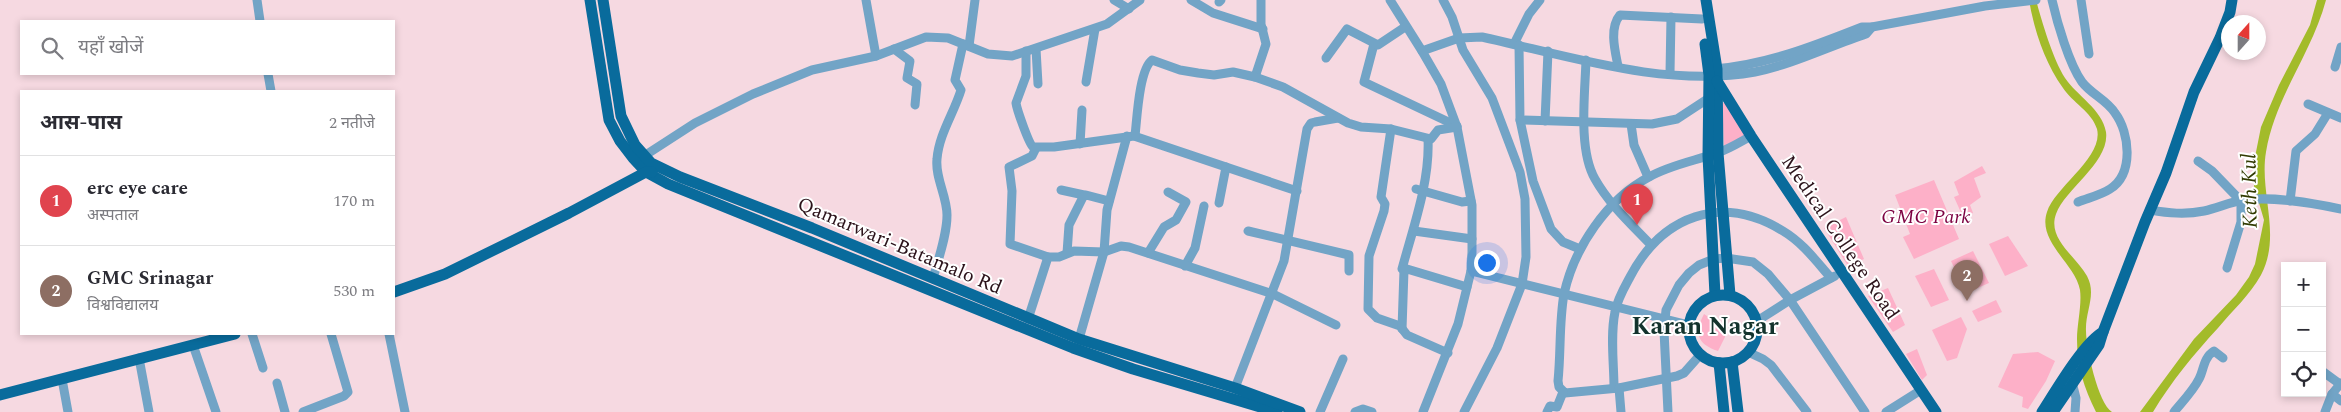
<!DOCTYPE html>
<html lang="hi">
<meta charset="utf-8">
<style>
body{margin:0;font-family:Spectral,"Noto Sans Devanagari",serif;background:#f2f2f3;color:#2b2b33}
.controls{position:absolute;right:15px;bottom:15px;display:grid;overflow:hidden;border-radius:0px;box-shadow:0 2px 8px #0003}
.controls button{width:45px;height:45px;display:grid;place-items:center;padding:0;border:0;border-bottom:1px solid #e1e1e2;background:#fff;color:#2b2b33;font:25px sans-serif}
.compass{position:absolute;left:2221px;top:15px;width:45px;height:45px;border-radius:50%;background:#fff;box-shadow:0 2px 8px #0003;rotate:21deg}
.you{position:absolute;left:1486px;top:262px;width:18px;height:18px;margin:-12px;border:4px solid #fff;border-radius:50%;background:#1a73e8;box-shadow:0 0 0 8px #1a73e833}
.badge{display:grid;place-items:center;width:32px;height:32px;border-radius:50%;background:#0b8043;color:#fff;font-size:16px;font-weight:700}
.pin{position:absolute;translate:-50% -41px;filter:drop-shadow(0 1px 2px #0008)}
.pin::after{content:'';position:absolute;top:26px;width:18px;height:15px;background:inherit;clip-path:polygon(0 0,100% 0,50% 100%)}
.list{margin:0;padding:0;list-style:none}
h2{display:flex;justify-content:space-between;align-items:center;height:65px;margin:0;padding:0 20px;font-size:21px}
h2 small{font-size:16px;font-weight:400;color:#7c7c81}
.list li{display:grid;grid-template-columns:32px 1fr auto;gap:15px;align-items:center;box-sizing:border-box;height:90px;padding:0 20px;border-top:1px solid #e1e1e2}
.list b{display:block;font-size:19px;white-space:nowrap}
.list p{margin:0;font-size:16px;white-space:nowrap;color:#7c7c81}
.list em{font-size:16px;font-style:normal;color:#7c7c81}
.icon{flex:none;width:28px;height:28px;fill:none;stroke:currentColor;stroke-width:2;stroke-linecap:round;stroke-linejoin:round}
.map{position:relative;flex:none;width:2341px;height:412px;overflow:hidden}
.search{position:absolute;background:#fff;box-shadow:0 2px 8px #0003;left:20px;top:20px;width:375px;height:55px;display:flex;align-items:center;gap:12px;box-sizing:border-box;padding:0 18px;border-radius:0px;color:#7c7c81;font-size:19px}
.panel{position:absolute;background:#fff;box-shadow:0 2px 8px #0003;left:20px;top:90px;width:375px;height:245px;border-radius:0px}
.map>svg:first-child{display:block}
.green{fill:#fdb0c8}
.water{fill:#a3bb2a}
.lines{fill:none;stroke-linecap:round;stroke-linejoin:round}
.minor{stroke:#72a4c6;stroke-width:9}
.major{stroke:#096b9c;stroke-width:11}
.labels{text-anchor:middle;stroke-width:4;stroke-linejoin:round;paint-order:stroke}
.park-label{font-size:20px;font-style:italic;fill:#7c0141;stroke:#fff}
.street-label{font-size:20px;fill:#2c131b;stroke:#fff}
.water-label{font-size:21px;font-style:italic;fill:#323b02;stroke:#fff}
.district-label{font-size:25px;font-weight:bold;fill:#13332d;stroke:#fff}
</style>
<div class="map">
<svg width="2341" height="412" viewBox="0 0 2341 412">
<rect width="100%" height="100%" fill="#f6d9e1"/>
<g class="green">
<path d="M1722,103H1726L1746,136L1724,146Z"/>
<path d="M1982,166L1986,173L1974,178L1981,197L1970,205L1973,213L1963,217L1954,197L1959,195L1954,182Z"/>
<path d="M1934,180L1959,239L1914,259L1903,237L1910,234L1895,195Z"/>
<path d="M1846,217L1864,259L1848,266L1824,228Z"/>
<path d="M2008,236L2028,266L2005,276L1989,244Z"/>
<path d="M1973,251L1989,283L1966,293L1951,261Z"/>
<path d="M1934,269L1949,300L1931,307L1915,276Z"/>
<path d="M1888,288L1905,325L1893,332L1868,296Z"/>
<path d="M1996,300L2002,312L1978,322L1972,311Z"/>
<path d="M1704,314L1713,320L1724,323L1725,337L1718,351C1697,344 1694,333 1704,314Z"/>
<path d="M1961,317L1967,329L1957,358L1947,361L1932,330Z"/>
<path d="M1917,349L1927,375L1922,380L1906,354Z"/>
<path d="M2038,352L2055,361L2046,381L2028,409L2022,407L2023,397L1998,387L2013,354Z"/>
</g>
<g class="water">
<path d="M2029,0H2036C2042,22 2053,59 2065,78C2077,96 2102,109 2106,132C2110,162 2066,188 2056,214C2047,239 2076,256 2087,276C2097,295 2085,311 2086,331C2086,348 2098,403 2112,412H2096C2084,387 2077,368 2077,339C2077,324 2082,305 2080,290C2075,263 2037,242 2047,212C2055,187 2104,157 2097,129C2092,112 2072,102 2063,88C2045,63 2034,30 2029,0Z"/>
<path d="M2317,0H2326C2312,53 2275,97 2266,152C2259,193 2282,235 2261,275C2250,295 2232,311 2218,328C2194,354 2171,382 2153,412H2140L2194,339L2236,295L2249,277L2255,264L2264,220L2254,186L2253,167L2261,127L2279,85L2310,25Z"/>
</g>
<g class="lines">
<g class="minor">
<path d="M257,0L260,21"/>
<path d="M866,0L876,56"/>
<path d="M1114,0L1129,9"/>
<path d="M1191,0L1213,13L1263,29"/>
<path d="M1390,0L1422,51L1459,38L1482,37C1569,56 1665,88 1755,72C1791,65 1830,46 1866,34L1872,27"/>
<path d="M1443,0L1452,17L1463,50L1492,98L1520,172L1525,199L1526,257L1522,284L1497,348L1464,412"/>
<path d="M2052,0C2057,22 2069,64 2082,82C2091,94 2107,100 2115,113C2130,133 2134,174 2110,189C2101,195 2088,198 2078,202"/>
<path d="M2081,0L2089,54"/>
<path d="M1219,2L1221,0"/>
<path d="M1374,44L1364,82L1457,126"/>
<path d="M1514,44L1529,14L1540,0"/>
<path d="M1519,45L1520,120L1533,181L1551,229L1563,242L1580,249"/>
<path d="M969,46L975,0"/>
<path d="M894,49L910,61L907,78L917,84L915,105"/>
<path d="M1036,49L1038,84"/>
<path d="M1026,51V76L1016,103C1017,110 1029,144 1033,147H1054L1134,136L1297,191"/>
<path d="M1422,51L1441,84L1457,127L1472,205V252L1471,271L1458,324L1423,412"/>
<path d="M1326,58L1347,29L1378,45L1405,27"/>
<path d="M1586,60C1585,94 1578,150 1595,179C1609,204 1631,224 1650,244"/>
<path d="M1618,66C1615,51 1609,28 1620,15L1702,19"/>
<path d="M2335,67L2341,47"/>
<path d="M1714,69C1766,65 1814,46 1862,27H1872L1985,6L2036,0"/>
<path d="M1670,73L1671,17"/>
<path d="M268,74L271,91"/>
<path d="M1255,77L1266,44L1261,24V0"/>
<path d="M1086,82L1095,29"/>
<path d="M2308,104L2341,118"/>
<path d="M1520,120L1652,124L1677,119L1709,98"/>
<path d="M1545,121L1548,51"/>
<path d="M1631,124L1634,145L1648,177"/>
<path d="M1391,129L1381,197L1385,204L1384,211L1369,256L1368,309L1377,318L1400,326L1407,335L1448,353"/>
<path d="M1135,136C1137,119 1139,70 1152,60L1180,70L1198,73L1214,75L1233,72L1255,77L1283,87L1348,123L1361,127L1391,129L1431,139L1438,130L1457,127"/>
<path d="M1080,144L1082,110"/>
<path d="M1036,148L1032,156L1009,167L1012,191L1010,244L1048,257"/>
<path d="M644,156L695,123L753,94L812,70L876,56L926,37L948,38L988,54L1012,56L1107,24L1140,0"/>
<path d="M2198,161L2212,171L2241,201V222L2227,268"/>
<path d="M1416,189L1462,202L1471,201"/>
<path d="M1061,190L1084,195"/>
<path d="M2290,201L2296,151L2315,134L2328,113"/>
<path d="M1219,203L1226,167"/>
<path d="M2150,210C2168,213 2185,215 2204,211C2218,208 2230,202 2244,200C2274,196 2312,203 2341,209"/>
<path d="M1248,231L1349,255V271"/>
<path d="M1414,231L1472,239"/>
<path d="M1067,253L1069,225L1083,197L1086,195L1109,201"/>
<path d="M1148,253L1164,227L1176,220L1186,202L1168,192"/>
<path d="M1185,266L1195,248L1204,206"/>
<path d="M1402,269C1413,228 1430,182 1428,139"/>
<path d="M1471,271L1689,325"/>
<path d="M933,279C938,259 947,236 947,215C947,196 935,178 937,159C939,134 954,113 961,90L955,80L963,44"/>
<path d="M1028,319L1048,257H1059L1074,251L1104,252L1121,246L1129,247L1273,294L1336,325"/>
<path d="M1757,321L1790,300L1835,276"/>
<path d="M1402,329L1404,270L1407,269L1467,287"/>
<path d="M252,334L263,368"/>
<path d="M389,334L405,412"/>
<path d="M1079,339L1104,252L1107,210L1127,136"/>
<path d="M193,345L216,412"/>
<path d="M1748,352L1763,359L1771,365L1807,412"/>
<path d="M1700,355L1684,373L1677,376L1619,388L1565,393L1559,387L1558,381C1561,352 1559,322 1564,294C1574,248 1607,199 1649,177C1670,165 1694,161 1717,153C1729,149 1740,142 1751,136"/>
<path d="M139,358L149,412"/>
<path d="M2322,371L2340,384"/>
<path d="M62,379L68,412"/>
<path d="M2072,382L2076,398L2075,412"/>
<path d="M277,383L285,412"/>
<path d="M1235,388L1284,261L1307,129L1311,123L1315,122L1338,118"/>
<path d="M1614,388C1614,364 1610,336 1615,312C1617,300 1624,288 1630,277C1662,216 1721,193 1783,231C1803,243 1816,261 1831,278"/>
<path d="M1619,388L1621,412"/>
<path d="M2332,394L2341,401"/>
<path d="M303,412L344,396L348,392L331,334"/>
<path d="M1320,412L1343,359"/>
<path d="M1355,412L1363,409L1372,412"/>
<path d="M1547,412L1550,406L1557,407L1563,392"/>
<path d="M1668,412L1664,331L1666,310L1679,285L1689,273L1699,265L1714,259L1726,258L1753,262L1768,274L1790,300L1865,412"/>
<path d="M1886,412L1921,390"/>
<path d="M2174,412C2182,402 2193,391 2199,379C2204,370 2203,358 2214,351L2223,358"/>
<path d="M2325,412L2332,394L2341,383"/>
</g>
<g class="major">
<path d="M590,0L609,120L620,141L633,158L646,172L668,184L1073,348L1133,369L1277,412"/>
<path d="M603,0L621,116L635,145L651,163L680,177L812,228L1079,339L1235,388L1300,412"/>
<path d="M1706,0L1717,69L1718,153L1730,295"/>
<path d="M1705,44L1709,75L1708,156L1715,295"/>
<path d="M1717,81L1751,136L1936,412"/>
<path d="M394,292L445,274L569,213L646,172H652"/>
<circle cx="1723" cy="329" r="34"/>
<path d="M1732,362L1738,412"/>
<path d="M1719,363L1724,412"/>
<path d="M0,395L235,334"/>
<path d="M2042,412C2055,392 2084,342 2103,332L2145,222L2166,173L2194,92L2220,38L2230,12L2232,0"/>
<path d="M2053,412L2099,345L2103,332"/>
</g>
</g>
<g class="labels">
<g class="park-label">
<text x="1926" y="223">GMC Park</text>
</g>
<g class="street-label">
<text transform="translate(1841 237) rotate(56)" y="7">Medical College Road</text>
<text transform="translate(900 245) rotate(23)" y="7">Qamarwari-Batamalo Rd</text>
</g>
<g class="water-label">
<text transform="translate(2249 191) rotate(-91)" y="7">Keth Kul</text>
</g>
<g class="district-label">
<text x="1705" y="334">Karan Nagar</text>
</g>
</g>
</svg>
<div class="controls">
<button>+</button>
<button>−</button>
<button><svg class="icon" aria-label="locate" viewBox="0 0 24 24"><circle cx="12" cy="12" r="6"/><path d="M12 2v4M12 18v4M2 12h4M18 12h4"/></svg></button>
</div>
<svg class="compass" viewBox="-18 -18 36 36"><path d="M0-13l5 13h-10z" fill="#e53935"/><path d="M0 13l5-13h-10z" fill="#7c7c81"/></svg>
<div class="you"></div>
<div class="pin badge" style="left:1637px;top:225px;background:#e0444e">1</div>
<div class="pin badge" style="left:1967px;top:301px;background:#8d6e63">2</div>
<div class="search"><svg class="icon" aria-label="search" viewBox="0 0 24 24"><circle cx="10" cy="10" r="6"/><path d="M15 15l6 6"/></svg>यहाँ खोजें</div>
<section class="panel">
<h2>आस-पास<small>2 नतीजे</small></h2>
<ul class="list">
<li><span class="badge" style="background:#e0444e">1</span><div><b>erc eye care</b><p>अस्पताल</p></div><em>170 m</em></li>
<li><span class="badge" style="background:#8d6e63">2</span><div><b>GMC Srinagar</b><p>विश्वविद्यालय</p></div><em>530 m</em></li>
</ul>
</section>
</div>
